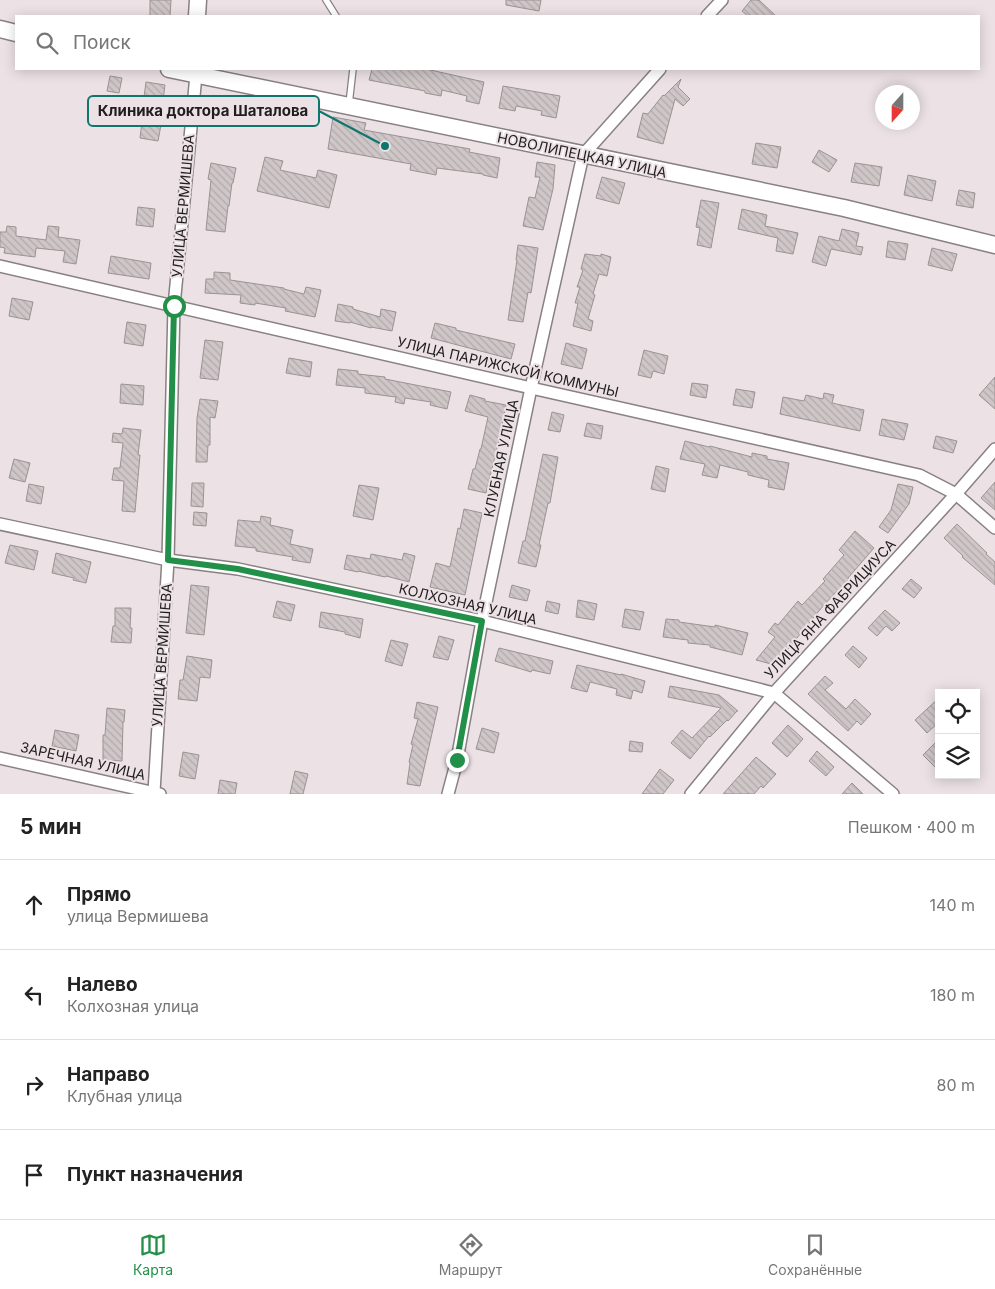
<!DOCTYPE html>
<html lang="ru">
<meta charset="utf-8">
<style>
body{margin:0;font-family:Inter,sans-serif;background:#f6f6f6;color:#222}
.controls{position:absolute;right:15px;bottom:15px;display:grid;overflow:hidden;border-radius:0px;box-shadow:0 2px 12px #0003}
.controls button{width:45px;height:45px;display:grid;place-items:center;padding:0;border:0;border-bottom:1px solid #e0e0e0;background:#fff;color:#222;font:25px sans-serif}
.compass{position:absolute;left:875px;top:85px;width:45px;height:45px;border-radius:50%;background:#fff;box-shadow:0 2px 12px #0003;rotate:201deg}
.stop{position:absolute;width:15px;height:15px;margin:-11px;border:4px solid #229048;border-radius:50%;background:#fff}
.stop.end{background:#229048;border-color:#fff;box-shadow:0 1px 5px #0008}
.list{margin:0;padding:0;list-style:none}
h2{display:flex;justify-content:space-between;align-items:center;height:65px;margin:0;padding:0 20px;font-size:21px}
h2 small{font-size:16px;font-weight:400;color:#767676}
.list li{display:grid;grid-template-columns:32px 1fr auto;gap:15px;align-items:center;box-sizing:border-box;height:90px;padding:0 20px;border-top:1px solid #e0e0e0}
.list b{display:block;font-size:19px;white-space:nowrap}
.list p{margin:0;font-size:16px;white-space:nowrap;color:#767676}
.list em{font-size:16px;font-style:normal;color:#767676}
.icon{flex:none;width:28px;height:28px;fill:none;stroke:currentColor;stroke-width:2;stroke-linecap:round;stroke-linejoin:round}
.map{position:relative;flex:none;width:995px;height:794px;overflow:hidden}
.search{position:absolute;background:#fff;box-shadow:0 2px 12px #0003;left:15px;right:15px;top:15px;height:55px;display:flex;align-items:center;gap:12px;box-sizing:border-box;padding:0 18px;border-radius:0px;color:#767676;font-size:19px}
.sheet{height:425px;background:#fff}
nav{display:flex;justify-content:space-around;align-items:center;box-sizing:border-box;height:70px;border-top:1px solid #e0e0e0;background:#fff;font-size:14px;color:#767676}
nav a{display:grid;justify-items:center;gap:2px}
nav .on{color:#229048}
.map>svg:first-child{display:block}
.building{fill:url(#building-back-hatch);stroke:#9a9294}
.lines{fill:none;stroke-linecap:round;stroke-linejoin:round}
.lane-casing{stroke:#898082;stroke-width:8}
.street-casing{stroke:#898082;stroke-width:14}
.secondary-casing{stroke:#898082;stroke-width:19}
.lane{stroke:#fff;stroke-width:5.5}
.street{stroke:#fff;stroke-width:11}
.secondary{stroke:#fff;stroke-width:16}
.route{stroke:#229048;stroke-width:6}
.labels{text-anchor:middle;stroke-width:4;stroke-linejoin:round;paint-order:stroke}
.street-label{font-size:14px;fill:#201d1e;stroke:#ece2e5}
.leader{fill:none;stroke:#0f766e;stroke-width:2}
.callout-dot{fill:#0f766e;stroke:#ece2e5;stroke-width:2}
.callout{fill:#ece2e5;stroke:#0f766e;stroke-width:2}
.callout-label{font-size:15px;text-anchor:middle;font-weight:bold;fill:#201d1e}
</style>
<div class="map">
<svg width="995" height="794" viewBox="0 0 995 794">
<defs>
<pattern id="building-back-hatch" width="6" height="6" patternUnits="userSpaceOnUse" patternTransform="scale(1.25)"><rect width="6" height="6" fill="#cfc6c8"/><path d="M-1 5l2 2M0 0l6 6M5-1l2 2" fill="none" stroke="#b1aaab"/></pattern>
</defs>
<rect width="100%" height="100%" fill="#ece2e5"/>
<g class="building">
<path d="M150,0H171L170,16H150Z"/>
<path d="M506,0H541L539,11L506,5Z"/>
<path d="M751,0H759L776,16H748L742,11Z"/>
<path d="M372,69H426L484,82L479,104L466,101L467,96L442,90L441,96L425,93V91L369,80Z"/>
<path d="M110,76L122,78L119,93L107,91Z"/>
<path d="M681,79L678,87L690,99L683,106L675,99L663,144L637,137L643,113L648,114L663,95L664,96Z"/>
<path d="M146,82L165,85L163,100L144,97Z"/>
<path d="M503,86L560,96L556,118L541,115L542,111L516,106L515,111L499,108Z"/>
<path d="M333,117L366,123L364,130L470,149L469,152L500,158L497,178L483,175V174L437,168L436,175L410,170L411,164L328,149Z"/>
<path d="M142,122L161,125L158,141L140,138Z"/>
<path d="M756,143L781,147L777,168L752,164Z"/>
<path d="M819,150L837,160L829,172L812,162Z"/>
<path d="M265,157L283,161L280,170L316,178L318,170L337,175L329,208L257,191Z"/>
<path d="M537,162L555,165L553,189L543,230L523,226L529,197L535,198L540,177H535Z"/>
<path d="M211,163L236,168L233,183H232L229,206H228L225,232L206,230L211,180L208,179Z"/>
<path d="M855,163L882,167L879,186L851,182Z"/>
<path d="M908,175L936,181L932,201L904,195Z"/>
<path d="M602,177L625,183L619,204L596,198Z"/>
<path d="M959,190L975,193L973,208L956,205Z"/>
<path d="M701,200L719,203L711,248L697,245L700,228L696,227Z"/>
<path d="M138,207L155,209L153,227L136,225Z"/>
<path d="M742,209L767,215L765,226L798,233L793,254L776,251L778,238L738,229Z"/>
<path d="M7,226L16,227V236L46,240L48,226L59,227L58,237L80,240L76,264L63,262L65,251L36,248L35,257L4,253L5,248L0,247V232H6Z"/>
<path d="M842,229L859,233L856,246L863,247L861,255L831,249L826,266L812,262L819,236L839,241Z"/>
<path d="M888,241L908,244L905,260L886,257Z"/>
<path d="M518,245L538,248L531,293L528,292L523,322L508,320L517,260H516Z"/>
<path d="M932,248L957,254L952,271L928,265Z"/>
<path d="M585,254L601,256V254L611,257L607,276L599,274L593,294L595,295L588,319L593,321L591,331L573,326L578,303H575L580,287H577L583,270L581,269Z"/>
<path d="M111,256L151,263L149,279L108,273Z"/>
<path d="M214,272L230,273V280L284,288V289L304,294L306,287L321,290L315,317L285,311L286,308L255,303V305L240,303L241,295L205,293L206,279H214Z"/>
<path d="M12,298L33,302L29,320L9,316Z"/>
<path d="M338,304L353,307V309L380,317L381,309L396,312L392,331L371,327V328L350,322V323L335,321Z"/>
<path d="M127,322L146,325L143,346L124,343Z"/>
<path d="M435,323L456,328V330L515,344L511,359L431,338Z"/>
<path d="M205,340L223,342L218,380L200,378Z"/>
<path d="M566,343L587,349L582,369L561,364Z"/>
<path d="M644,350L668,356L664,374L653,371L651,378L638,375Z"/>
<path d="M289,358L312,362L310,377L286,373Z"/>
<path d="M338,369L358,371V374L385,377V379L451,392L447,409L430,405L431,402L405,398L404,404L395,402L396,397L365,393V388L336,385Z"/>
<path d="M995,377V409L979,395Z"/>
<path d="M692,383L708,385L706,398L690,395Z"/>
<path d="M121,384L144,386L143,405L120,403Z"/>
<path d="M736,389L755,392L752,408L733,405Z"/>
<path d="M824,393L834,395L832,403L864,410L860,431L780,414L783,397L804,401L806,395L823,399Z"/>
<path d="M470,395L485,399V401L506,405L499,440L486,493L468,489L473,469H475L480,449H481L488,417L465,411Z"/>
<path d="M200,399L218,401L215,418L210,417V445H208L207,462H196L197,418Z"/>
<path d="M552,412L564,415L560,432L548,430Z"/>
<path d="M882,419L908,424L904,440L879,435Z"/>
<path d="M587,423L603,426L601,439L584,436Z"/>
<path d="M123,428L141,430L138,455H140L135,512L122,511L124,481L112,480L114,468H120L123,443L112,442L113,433L122,434Z"/>
<path d="M936,436L957,441L953,453L933,448Z"/>
<path d="M685,441L709,447L710,446L752,457V453L767,456V459L789,463L784,490L768,487L769,480L748,475V472L720,465L717,478L702,475L705,464L680,459Z"/>
<path d="M543,454L558,457L550,503H548L539,545H541L536,567L518,563L523,541H525Z"/>
<path d="M14,459L30,463L25,482L9,478Z"/>
<path d="M656,466L669,469L665,492L651,489Z"/>
<path d="M995,482V510L981,498Z"/>
<path d="M192,483H204L203,507L191,506Z"/>
<path d="M29,484L44,487L41,504L26,501Z"/>
<path d="M898,484L913,487L909,504L888,533L879,527L891,510Z"/>
<path d="M359,485L379,488L373,520L353,516Z"/>
<path d="M464,509L482,513L465,595L430,587L436,563L450,567L458,528L460,529Z"/>
<path d="M194,512L207,513L206,526L193,525Z"/>
<path d="M261,516L271,518L270,525L293,530L290,544L313,549L310,563L292,560L293,557L256,551V548L235,546L238,520L260,522Z"/>
<path d="M957,524L987,553L986,554L995,562V585L962,557L963,556L944,538Z"/>
<path d="M855,531L874,548L848,578L850,580L839,593L837,591L823,606L775,665L756,660L775,637L768,632L775,623L778,625L798,601L802,605L825,581L823,579L844,555L839,550Z"/>
<path d="M10,545L38,551L34,570L5,563Z"/>
<path d="M56,553L91,562L86,583L73,580L74,578L52,573Z"/>
<path d="M404,553L415,556L409,582L386,576L385,577L358,571V572L344,569L347,555L370,559L371,554L402,560Z"/>
<path d="M911,579L922,588L914,598L902,589Z"/>
<path d="M191,585L209,587L204,635L186,633Z"/>
<path d="M512,585L530,590L527,601L509,597Z"/>
<path d="M578,600L597,604L594,620L576,617Z"/>
<path d="M277,601L295,605L291,621L273,617Z"/>
<path d="M547,601L560,604L558,614L545,611Z"/>
<path d="M115,608H131L130,628H132L131,643L111,642L113,626H115Z"/>
<path d="M625,609L644,612L640,630L622,627Z"/>
<path d="M885,610L900,623L892,631L886,626L877,636L868,628Z"/>
<path d="M321,612L363,619L360,638L345,634V632L319,627Z"/>
<path d="M666,619L679,620V622L715,627V625L748,633L742,655L710,647V645L688,643V640L663,637Z"/>
<path d="M439,636L454,640L448,660L433,657Z"/>
<path d="M391,640L408,644L402,666L385,661Z"/>
<path d="M853,646L867,658L859,668L845,655Z"/>
<path d="M499,648L553,661L550,674L532,670L531,672L495,661Z"/>
<path d="M187,656L212,660L210,678L200,677L197,701L178,699L180,680H183Z"/>
<path d="M577,665L621,675V674L645,681L642,693L633,690L631,699L616,695L617,689L590,682L587,692L571,688Z"/>
<path d="M825,676L833,683L825,690L846,709L855,699L871,714L861,725L857,721L848,731L808,694Z"/>
<path d="M670,686L719,695L738,711H737L728,721L727,720L710,737L709,736L690,759L671,743L682,730L692,738L721,708L668,697Z"/>
<path d="M939,698V722L927,733L915,720Z"/>
<path d="M417,702L438,707L420,786L407,784L410,763L409,762L413,745L411,744L418,719L414,718Z"/>
<path d="M107,708L125,710L124,722H123L122,761L103,760V735H105Z"/>
<path d="M788,725L803,739L787,757L772,743Z"/>
<path d="M482,728L499,733L494,753L476,749Z"/>
<path d="M55,730L79,735L76,751L52,746Z"/>
<path d="M939,739V771L923,755Z"/>
<path d="M630,741L643,743L642,752L629,751Z"/>
<path d="M817,751L834,767L826,776L809,761Z"/>
<path d="M183,752L199,755L195,779L179,776Z"/>
<path d="M756,757L776,774L763,788L761,786L754,794H723Z"/>
<path d="M660,769L674,780L663,794H642Z"/>
<path d="M295,771L308,774L303,794H290Z"/>
<path d="M220,780L237,783L235,794H218Z"/>
<path d="M852,783L863,794H842Z"/>
</g>
<g class="lines">
<g class="lane-casing">
<g id="lane">
<path d="M326,0L336,16"/>
<path d="M349,104L353,69"/>
</g>
</g>
<g class="street-casing">
<g id="street">
<path d="M707,16L722,0"/>
<path d="M0,266L531,388L919,475L956,494L995,528"/>
<path d="M0,524L168,560L238,569L482,621L774,693L893,794"/>
<path d="M0,758L160,794"/>
<path d="M154,792L168,560L174,306L196,75"/>
<path d="M448,794L457,760L482,621L531,388L583,155L660,69"/>
<path d="M691,794L774,693L956,494L995,449"/>
</g>
</g>
<g class="secondary-casing">
<g id="secondary">
<path d="M197,16L198,0"/>
<path d="M0,29L16,33"/>
<path d="M169,69L844,208L995,245"/>
</g>
</g>
<use href="#lane" class="lane"/>
<use href="#street" class="street"/>
<use href="#secondary" class="secondary"/>
</g>
<g class="lines">
<path class="route" d="M174,306L168,560L238,569L482,621L457,760"/>
</g>
<g class="labels">
<g class="street-label">
<text transform="translate(582 155) rotate(12)" y="5">НОВОЛИПЕЦКАЯ УЛИЦА</text>
<text transform="translate(183 206) rotate(-85)" y="5">УЛИЦА ВЕРМИШЕВА</text>
<text transform="translate(508 367) rotate(13)" y="5">УЛИЦА ПАРИЖСКОЙ КОММУНЫ</text>
<text transform="translate(501 458) rotate(-78)" y="5">КЛУБНАЯ УЛИЦА</text>
<text transform="translate(468 604) rotate(13)" y="5">КОЛХОЗНАЯ УЛИЦА</text>
<text transform="translate(830 609) rotate(-47)" y="5">УЛИЦА ЯНА ФАБРИЦИУСА</text>
<text transform="translate(162 655) rotate(-86)" y="5">УЛИЦА ВЕРМИШЕВА</text>
<text transform="translate(83 761) rotate(13)" y="5">ЗАРЕЧНАЯ УЛИЦА</text>
</g>
</g>
<path class="leader" d="M385 146L319 111"/>
<circle class="callout-dot" cx="385" cy="146" r="5"/>
<rect class="callout" x="88" y="96" width="231" height="30" rx="5"/>
<g class="callout-label">
<text x="203" y="116">Клиника доктора Шаталова</text>
</g>
</svg>
<div class="controls">
<button><svg class="icon" aria-label="locate" viewBox="0 0 24 24"><circle cx="12" cy="12" r="6"/><path d="M12 2v4M12 18v4M2 12h4M18 12h4"/></svg></button>
<button><svg class="icon" aria-label="layers" viewBox="0 0 24 24"><path d="M12 4l9 5-9 5-9-5zM3 14l9 5 9-5"/></svg></button>
</div>
<svg class="compass" viewBox="-18 -18 36 36"><path d="M0-13l5 13h-10z" fill="#e53935"/><path d="M0 13l5-13h-10z" fill="#767676"/></svg>
<div class="stop" style="left:174px;top:306px"></div>
<div class="stop end" style="left:457px;top:760px"></div>
<div class="search"><svg class="icon" aria-label="search" viewBox="0 0 24 24"><circle cx="10" cy="10" r="6"/><path d="M15 15l6 6"/></svg>Поиск</div>
</div>
<section class="sheet">
<h2>5 мин<small>Пешком · 400 m</small></h2>
<ul class="list">
<li><svg class="icon" aria-label="ahead" viewBox="0 0 24 24"><path d="M12 20V5M6 11l6-6 6 6"/></svg><div><b>Прямо</b><p>улица Вермишева</p></div><em>140 m</em></li>
<li><svg class="icon" aria-label="left" viewBox="0 0 24 24"><path d="M17 20v-9H6M10 6l-5 5 5 5"/></svg><div><b>Налево</b><p>Колхозная улица</p></div><em>180 m</em></li>
<li><svg class="icon" aria-label="right" viewBox="0 0 24 24"><path d="M7 20v-9h11M14 6l5 5-5 5"/></svg><div><b>Направо</b><p>Клубная улица</p></div><em>80 m</em></li>
<li><svg class="icon" aria-label="arrive" viewBox="0 0 24 24"><path d="M6 21V4h12l-3 4 3 4H6"/></svg><div><b>Пункт назначения</b></div></li>
</ul>
</section>
<nav>
<a class="on"><svg class="icon" aria-label="map" viewBox="0 0 24 24"><path d="M3 6l6-2 6 2 6-2v14l-6 2-6-2-6 2zM9 4v14M15 6v14"/></svg>Карта</a>
<a><svg class="icon" aria-label="directions" viewBox="0 0 24 24"><path d="M12 3l9 9-9 9-9-9zM9 14v-3h6M13 9l2 2-2 2"/></svg>Маршрут</a>
<a><svg class="icon" aria-label="saved" viewBox="0 0 24 24"><path d="M7 4h10v16l-5-4-5 4z"/></svg>Сохранённые</a>
</nav>
